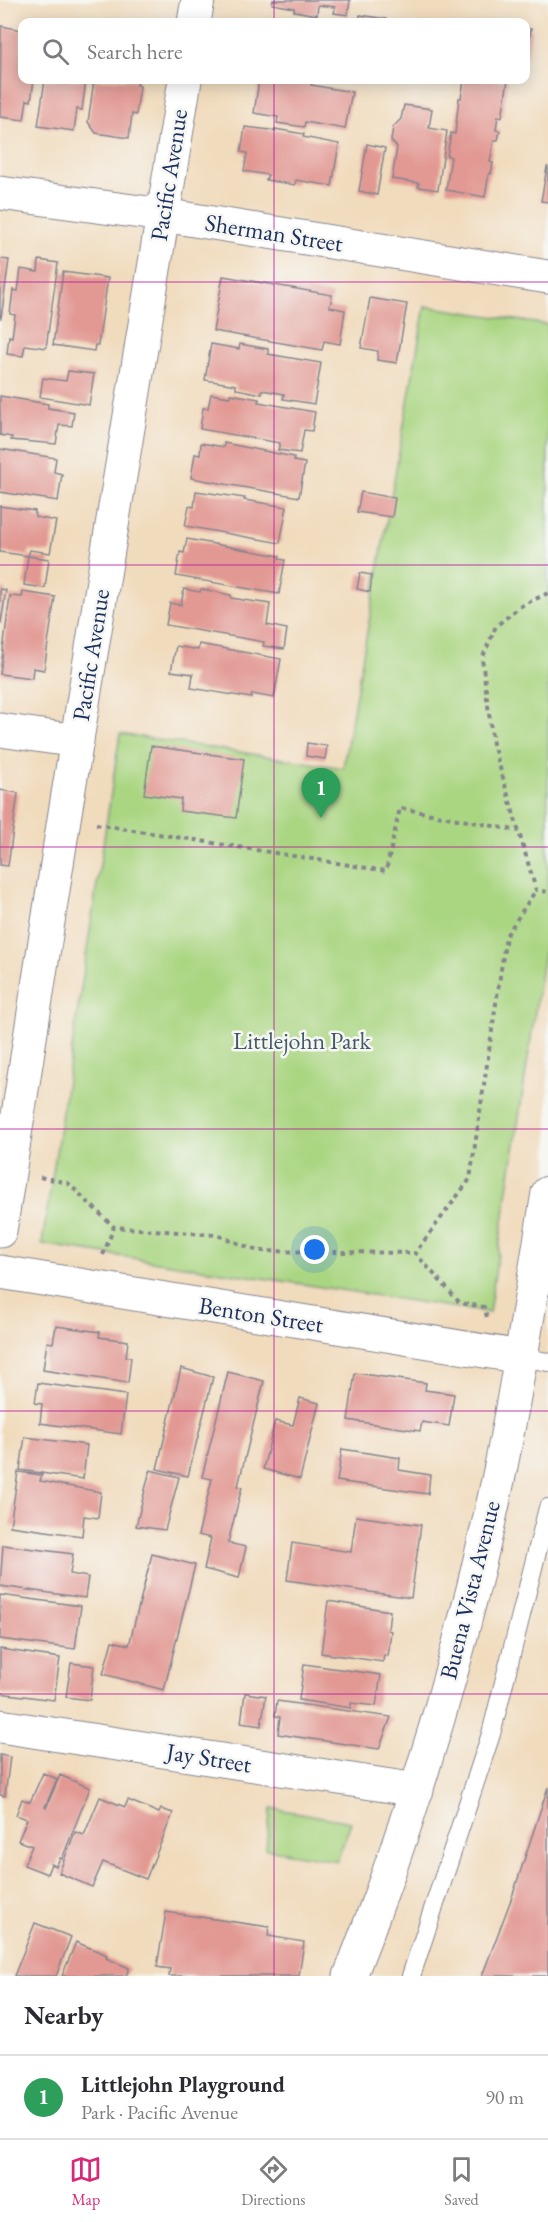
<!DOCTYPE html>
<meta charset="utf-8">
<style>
body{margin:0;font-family:"EB Garamond",serif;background:#f7f7f7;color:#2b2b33}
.you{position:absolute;left:315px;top:1250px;width:21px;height:21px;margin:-15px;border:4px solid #fff;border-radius:50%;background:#1a73e8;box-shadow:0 0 0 9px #1a73e833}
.badge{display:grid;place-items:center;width:39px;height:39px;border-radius:50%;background:#db2777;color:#fff;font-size:20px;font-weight:700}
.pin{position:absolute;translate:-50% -50px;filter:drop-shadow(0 2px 3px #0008)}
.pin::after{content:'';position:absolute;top:32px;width:21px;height:18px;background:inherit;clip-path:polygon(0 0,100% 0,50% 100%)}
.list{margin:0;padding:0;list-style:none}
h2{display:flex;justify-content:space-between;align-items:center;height:78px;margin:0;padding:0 24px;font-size:26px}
h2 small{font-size:20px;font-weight:400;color:#7c7c81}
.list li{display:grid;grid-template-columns:39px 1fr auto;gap:18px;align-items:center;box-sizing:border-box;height:84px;padding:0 24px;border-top:2px solid #e1e1e2}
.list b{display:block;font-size:22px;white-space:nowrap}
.list p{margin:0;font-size:20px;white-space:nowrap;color:#7c7c81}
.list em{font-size:20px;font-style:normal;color:#7c7c81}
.icon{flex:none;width:33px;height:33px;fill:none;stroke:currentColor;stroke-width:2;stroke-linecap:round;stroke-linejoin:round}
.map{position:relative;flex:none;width:548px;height:1976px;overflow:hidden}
.search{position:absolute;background:#fff;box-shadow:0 3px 15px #0003;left:18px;right:18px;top:18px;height:66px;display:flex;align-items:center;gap:15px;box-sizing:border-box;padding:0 21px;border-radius:12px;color:#7c7c81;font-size:22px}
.sheet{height:162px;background:#fff}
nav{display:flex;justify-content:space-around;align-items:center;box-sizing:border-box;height:84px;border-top:2px solid #e1e1e2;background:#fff;font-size:16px;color:#7c7c81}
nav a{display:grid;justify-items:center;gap:3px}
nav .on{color:#db2777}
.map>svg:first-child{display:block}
.green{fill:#aad682;stroke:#628270;stroke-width:1.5}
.building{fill:#e29893}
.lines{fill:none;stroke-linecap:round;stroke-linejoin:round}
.lane-casing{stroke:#86858e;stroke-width:20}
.street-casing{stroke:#86858e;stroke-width:35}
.secondary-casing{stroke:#86858e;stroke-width:35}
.path{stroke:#86858e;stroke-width:4;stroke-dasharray:4.5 4.5;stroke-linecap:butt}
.lane{stroke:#fff;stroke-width:18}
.street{stroke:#fff;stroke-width:33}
.secondary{stroke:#fff;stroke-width:33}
.grid{fill:none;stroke:#b5179e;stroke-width:1.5;stroke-opacity:0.55}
.labels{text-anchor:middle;stroke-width:5;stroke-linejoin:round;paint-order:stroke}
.street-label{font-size:24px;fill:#1b2f5e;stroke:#f6f6f2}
.park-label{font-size:24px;fill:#3f5967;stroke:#f6f6f2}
</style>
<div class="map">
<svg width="548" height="1976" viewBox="0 0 548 1976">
<rect width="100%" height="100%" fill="#f6f6f2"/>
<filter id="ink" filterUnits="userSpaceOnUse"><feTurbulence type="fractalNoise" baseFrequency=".0167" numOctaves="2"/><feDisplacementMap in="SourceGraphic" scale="12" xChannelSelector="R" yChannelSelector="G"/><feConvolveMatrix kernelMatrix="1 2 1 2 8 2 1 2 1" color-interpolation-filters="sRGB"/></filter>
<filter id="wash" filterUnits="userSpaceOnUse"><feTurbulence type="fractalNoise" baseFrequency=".008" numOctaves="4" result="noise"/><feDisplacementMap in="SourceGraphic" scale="24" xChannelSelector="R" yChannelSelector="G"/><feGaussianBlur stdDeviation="1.35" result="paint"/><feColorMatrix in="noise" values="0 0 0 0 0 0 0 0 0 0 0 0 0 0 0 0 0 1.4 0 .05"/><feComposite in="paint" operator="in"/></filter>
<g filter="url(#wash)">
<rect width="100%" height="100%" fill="#f1dbbd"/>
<g class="green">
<path d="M425,306L548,325V927L489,1313L42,1244L120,734L343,768Z"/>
<path d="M271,1808L351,1822L337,1861L266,1849Z"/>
</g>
<g id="blocks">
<g class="building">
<path d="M273,0H350L348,15L334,13L335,7L318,5L317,15L294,11V8L272,4Z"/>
<path d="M360,15L386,19V22H359Z"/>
<path d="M1,26L22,30V80H34L31,101L27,100L24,120L0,117Z"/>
<path d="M526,28L531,29L527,58L526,57Z"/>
<path d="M45,80H86L82,110L77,109L74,131L38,126Z"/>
<path d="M94,80H138L137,85L140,86L136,115L132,114L129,138L96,133L88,122Z"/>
<path d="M259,80H305L312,81L311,85L352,92L345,129L305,122L304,127L277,123L278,117L254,113Z"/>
<path d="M464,80H508L502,117L498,116L496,130L500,131L498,140H494L490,162L493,163L491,174L489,173L485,197L446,190L451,157L447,156L451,133L455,134L459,98H461Z"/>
<path d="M404,105L432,109L429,128L447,131L438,190L418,187L419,183L392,179L397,147L391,141L393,127L401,119Z"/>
<path d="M245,127L271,130L275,132V129L304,134L303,137L339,144L332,186L296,180L295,185L266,180L268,175L244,171L247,153L241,152Z"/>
<path d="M367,144L385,148L377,195L359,191Z"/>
<path d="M547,167H548V202L541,201Z"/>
<path d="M0,259L9,260L1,318H0Z"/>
<path d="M39,260L58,263L46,348L25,345L23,356L7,354L9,336L12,337L15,315L10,314L13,290L18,291L21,269L38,272Z"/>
<path d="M63,272L108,278L98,345H95L94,351L53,345Z"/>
<path d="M223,276L332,295L330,307L345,310L340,344L324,341L322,350L213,331Z"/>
<path d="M370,298L407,304L397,363L377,360L378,351L361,348Z"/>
<path d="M211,344L239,349L240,344L268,349V354L321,363L314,404L283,399L284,394L262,390V394L236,389V385L205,380Z"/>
<path d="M68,371L94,374L89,405L40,397L43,378L66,381Z"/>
<path d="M211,394L230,397V394L259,399L258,402L315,412L312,431L304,430L300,453L278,450L280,443L200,429L203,408H208Z"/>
<path d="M0,396L48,404V408L74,412L72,426L59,425L56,444L11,440L12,437L0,435Z"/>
<path d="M201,443L224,447V443L294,457V461L305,463L299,497L191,478L195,454L200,455Z"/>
<path d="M0,449L56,458L54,472L62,474L58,501L0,492Z"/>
<path d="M196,491L245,498L244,500L287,507L280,543L185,526L189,506L194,507Z"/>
<path d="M361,492L395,498L392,517L357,512Z"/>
<path d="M0,506L35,511V517L56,521L50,553L30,550L28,556L0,552Z"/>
<path d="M187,539L280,556L279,559L285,560L279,594L176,576L180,552L184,553Z"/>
<path d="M28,556L49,559L45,588L24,585Z"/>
<path d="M360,573L372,575L370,592L357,589Z"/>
<path d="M0,589L6,590L1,623H0Z"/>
<path d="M184,589L200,592L201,589L231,595V598L270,604L267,625L287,629L284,649L263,646L264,642L166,625L170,603L181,605Z"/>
<path d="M23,592L55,597L44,670L33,668L32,678L0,674L10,596L22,597Z"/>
<path d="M199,644L281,659L274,698L252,694L251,698L191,688L193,674L171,671L176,646L198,650Z"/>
<path d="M307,743L327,746L325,759L306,756Z"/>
<path d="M151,746L244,759L236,818L180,811L181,799L144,794Z"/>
<path d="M0,790L18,793L8,866L0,865Z"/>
<path d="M56,1326L100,1332L99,1337L128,1341L126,1357H131L128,1383L43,1370L47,1342L53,1343Z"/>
<path d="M181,1368L213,1377L188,1476L157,1469Z"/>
<path d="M228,1372L264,1381L238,1486L242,1487L228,1543L246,1547L239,1578L204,1569L211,1538L198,1535L212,1479L202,1477Z"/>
<path d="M355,1373L426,1383L425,1390L454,1394L449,1426L422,1422L420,1431L348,1420Z"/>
<path d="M38,1383L126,1395L121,1434L40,1423L42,1404L35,1403Z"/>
<path d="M300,1398L319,1403L300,1479L263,1469L275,1421L293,1425Z"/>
<path d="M25,1437L87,1445L83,1479L20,1470Z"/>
<path d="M342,1449L400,1458L399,1470L430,1475L428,1494L337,1481Z"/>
<path d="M150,1470L179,1477L165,1530L136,1526Z"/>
<path d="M18,1472L42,1475L40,1481L101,1492L98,1518L84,1516L82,1536L10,1526Z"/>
<path d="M356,1516L421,1525L411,1598L287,1580L292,1543L351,1552Z"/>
<path d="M3,1545L73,1554L70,1574L88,1577L85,1598L0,1586Z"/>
<path d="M152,1554L195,1565L164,1690L103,1674L112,1641L129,1645Z"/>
<path d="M0,1595L81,1606L75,1649L0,1639Z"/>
<path d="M328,1601L390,1611L388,1630L391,1631L388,1656L384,1655L383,1662L321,1653Z"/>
<path d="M0,1649L60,1658L54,1700L0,1693Z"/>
<path d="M71,1663L94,1666L90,1700L66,1697Z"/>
<path d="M304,1664L381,1675L376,1706L351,1703V1708L299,1700Z"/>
<path d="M245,1693L266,1696L261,1726L241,1723Z"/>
<path d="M277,1701L391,1717L379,1749L278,1734L280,1717L275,1716Z"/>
<path d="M0,1755L10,1757L5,1796L0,1795Z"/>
<path d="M43,1773L57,1779L45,1807L46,1808L60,1775L90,1788L62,1859L60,1858L56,1866L51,1864L47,1874L24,1865L32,1846L18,1841L27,1819L16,1815L22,1799L30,1802Z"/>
<path d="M548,1787V1976H482L512,1897Z"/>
<path d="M100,1797L125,1807L128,1800L159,1813L161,1809L173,1813L146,1879L103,1862L92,1887L59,1873L75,1832L84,1835Z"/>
<path d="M166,1912L269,1927L268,1936L304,1942L299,1976H169L170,1969L157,1967Z"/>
<path d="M35,1923L71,1937L56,1976H14Z"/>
<path d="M76,1942L107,1955L106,1958L129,1968L126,1976H62Z"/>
</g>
</g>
</g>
<g filter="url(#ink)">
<use href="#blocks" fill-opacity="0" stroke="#86858e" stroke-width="1.5"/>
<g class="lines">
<g class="lane-casing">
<g id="lane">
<path d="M521,1357L548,1362"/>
<path d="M411,1976L491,1734L548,1508"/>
</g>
</g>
<g class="street-casing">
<g id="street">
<path d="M194,22L198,0"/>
<path d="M0,730L77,741"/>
<path d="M0,1231L64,819L185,80"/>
<path d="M0,1272L521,1357"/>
<path d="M0,1726L417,1790"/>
</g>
</g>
<g class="secondary-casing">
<g id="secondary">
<path d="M0,193L163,215L548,277"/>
<path d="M350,1976C415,1812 465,1639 501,1466C519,1376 533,1284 548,1193"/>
</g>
</g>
<g class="path">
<path d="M548,593L521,606L496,626L482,659L493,744L536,890L548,892"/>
<path d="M96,824L386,871L400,808L519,831"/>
<path d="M40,1177L68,1183L114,1227"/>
<path d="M103,1255L114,1227L217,1235L258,1251L415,1253"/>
<path d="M487,1317L484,1307L460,1303L415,1253L470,1179L506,936L536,890"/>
</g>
<use href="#lane" class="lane"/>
<use href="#street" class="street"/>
<use href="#secondary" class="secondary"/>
</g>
</g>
<path class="grid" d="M274,0V22M274,80V1976M0,282H548M0,565H548M0,847H548M0,1129H548M0,1411H548M0,1694H548"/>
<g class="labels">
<g class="street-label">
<text transform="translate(169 175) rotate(-81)" y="8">Pacific Avenue</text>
<text transform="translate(274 233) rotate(9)" y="8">Sherman Street</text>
<text transform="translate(91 655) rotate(-81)" y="8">Pacific Avenue</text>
<text transform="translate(261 1315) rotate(9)" y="8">Benton Street</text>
<text transform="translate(470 1590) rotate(-76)" y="8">Buena Vista Avenue</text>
<text transform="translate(209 1758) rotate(9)" y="8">Jay Street</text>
</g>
<g class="park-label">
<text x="302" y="1049">Littlejohn Park</text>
</g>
</g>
</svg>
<div class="you"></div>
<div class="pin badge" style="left:321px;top:818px;background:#2e9e5b">1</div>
<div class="search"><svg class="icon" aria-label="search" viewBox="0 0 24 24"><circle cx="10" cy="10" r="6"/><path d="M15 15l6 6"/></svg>Search here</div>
</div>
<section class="sheet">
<h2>Nearby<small></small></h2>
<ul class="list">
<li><span class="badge" style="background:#2e9e5b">1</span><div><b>Littlejohn Playground</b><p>Park · Pacific Avenue</p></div><em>90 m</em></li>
</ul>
</section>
<nav>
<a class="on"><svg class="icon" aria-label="map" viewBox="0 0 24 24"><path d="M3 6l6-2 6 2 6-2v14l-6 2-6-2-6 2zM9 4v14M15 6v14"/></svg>Map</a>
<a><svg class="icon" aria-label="directions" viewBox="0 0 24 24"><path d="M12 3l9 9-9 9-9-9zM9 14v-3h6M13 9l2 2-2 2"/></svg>Directions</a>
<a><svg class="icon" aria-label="saved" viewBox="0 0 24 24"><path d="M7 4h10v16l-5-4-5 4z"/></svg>Saved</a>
</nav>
